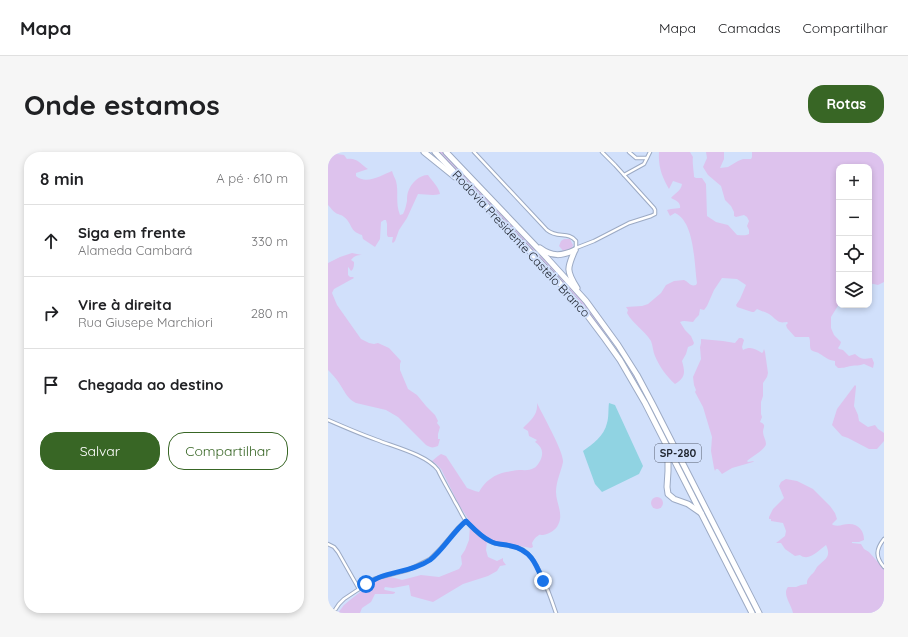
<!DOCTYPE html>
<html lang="pt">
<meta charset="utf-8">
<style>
body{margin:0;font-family:Quicksand,sans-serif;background:#f6f6f6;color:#202124}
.controls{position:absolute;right:12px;top:12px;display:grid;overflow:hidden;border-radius:8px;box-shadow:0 2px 6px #0003}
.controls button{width:36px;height:36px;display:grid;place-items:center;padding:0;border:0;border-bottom:1px solid #e0e0e0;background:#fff;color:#202124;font:20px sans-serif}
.stop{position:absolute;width:12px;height:12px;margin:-9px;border:3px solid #1a73e8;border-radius:50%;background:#fff}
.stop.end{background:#1a73e8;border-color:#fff;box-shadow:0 1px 4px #0008}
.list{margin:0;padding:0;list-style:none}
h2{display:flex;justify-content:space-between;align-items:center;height:52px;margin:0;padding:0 16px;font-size:17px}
h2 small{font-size:13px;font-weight:400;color:#757577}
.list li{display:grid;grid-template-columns:26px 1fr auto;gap:12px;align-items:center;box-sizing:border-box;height:72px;padding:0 16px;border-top:1px solid #e0e0e0}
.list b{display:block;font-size:15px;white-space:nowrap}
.list p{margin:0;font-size:13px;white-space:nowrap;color:#757577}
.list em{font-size:13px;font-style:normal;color:#757577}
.actions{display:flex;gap:8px;padding:12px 16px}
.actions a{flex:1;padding:9px 0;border:1px solid #386625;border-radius:16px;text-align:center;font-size:14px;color:#386625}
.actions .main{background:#386625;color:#fff}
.icon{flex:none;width:22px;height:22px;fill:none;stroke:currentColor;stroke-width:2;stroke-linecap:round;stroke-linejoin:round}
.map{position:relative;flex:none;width:556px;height:461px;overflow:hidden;border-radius:16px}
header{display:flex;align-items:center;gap:24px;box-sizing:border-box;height:56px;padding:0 20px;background:#fff;border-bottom:1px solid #e0e0e0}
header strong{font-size:19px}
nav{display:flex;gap:22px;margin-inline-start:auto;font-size:14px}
.intro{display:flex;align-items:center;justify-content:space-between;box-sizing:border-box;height:96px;padding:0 24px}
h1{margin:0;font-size:28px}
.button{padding:10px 18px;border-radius:16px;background:#386625;color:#fff;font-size:14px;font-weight:700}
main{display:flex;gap:24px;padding:0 24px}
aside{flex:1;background:#fff;border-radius:16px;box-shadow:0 2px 6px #0003}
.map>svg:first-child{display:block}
.green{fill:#ddc2ed}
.water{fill:#90d3e2}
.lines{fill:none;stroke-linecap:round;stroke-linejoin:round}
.street-casing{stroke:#9caac4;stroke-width:4.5}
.highway-casing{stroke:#9caac4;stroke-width:7}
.street{stroke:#fff;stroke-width:2.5}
.highway{stroke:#fff;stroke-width:5}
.route{stroke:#1a73e8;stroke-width:5}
.labels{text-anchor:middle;stroke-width:4;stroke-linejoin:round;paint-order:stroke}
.shield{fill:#d1e0fb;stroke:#565e6e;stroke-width:1}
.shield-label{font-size:11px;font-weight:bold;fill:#212731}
.street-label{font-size:12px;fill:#212731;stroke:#d1e0fb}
</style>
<header>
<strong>Mapa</strong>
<nav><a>Mapa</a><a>Camadas</a><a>Compartilhar</a></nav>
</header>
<div class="intro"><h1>Onde estamos</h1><a class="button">Rotas</a></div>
<main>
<aside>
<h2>8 min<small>A pé · 610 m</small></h2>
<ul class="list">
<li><svg class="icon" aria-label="ahead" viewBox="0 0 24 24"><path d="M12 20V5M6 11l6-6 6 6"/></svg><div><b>Siga em frente</b><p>Alameda Cambará</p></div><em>330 m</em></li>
<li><svg class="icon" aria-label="right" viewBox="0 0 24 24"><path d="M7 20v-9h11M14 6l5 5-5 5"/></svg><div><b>Vire à direita</b><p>Rua Giusepe Marchiori</p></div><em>280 m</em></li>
<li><svg class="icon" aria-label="arrive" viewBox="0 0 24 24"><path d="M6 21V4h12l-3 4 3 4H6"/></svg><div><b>Chegada ao destino</b></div></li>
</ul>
<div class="actions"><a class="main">Salvar</a><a>Compartilhar</a></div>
</aside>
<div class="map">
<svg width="556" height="461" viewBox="0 0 556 461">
<rect width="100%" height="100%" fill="#d1e0fb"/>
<g class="green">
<path d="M110,0H115L242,133L277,178L296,207L315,238L429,461H427L322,255L304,222L286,193L253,151L168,60Z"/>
<path d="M331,0H362L365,5C364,10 366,20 366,25L368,26H374L378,32L379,64L388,70L400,73L409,83C413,83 418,84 421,82V78L419,74L421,69L419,65L416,63L408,65L406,64V60L403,54L397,48L393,34L380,23L375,15L379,6L378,0H396V7L392,16L400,15L410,9L415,7H423L424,5V0H556V130L550,133L541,131V15H511V152L503,165V176L506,183L513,190L512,193L510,196L511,197L515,198L521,204L527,202C534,208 535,207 544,206L546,211L545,216L536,212C531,214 528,213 523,214C518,215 516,216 510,216L507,213V209C500,208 497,205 492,202C490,200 486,200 483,198C481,194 483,190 481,185H467L459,176L458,173L460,171L459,170C458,170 454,171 452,170C448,169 445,164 441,162C437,160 433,159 429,157L426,160H424L409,155L408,153L412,147L418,133L409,127L394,126L386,138L379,154L376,158L372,157L371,163L368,166L365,170C361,170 356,168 352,170L357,178L363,184L366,191L365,193L360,195L358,202L354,209C357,220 358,225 347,232C339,225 331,214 327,204C325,200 325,194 323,189C316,178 305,172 299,161L300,158L298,155L314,154L320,152L333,141L338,133L346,129L356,128C361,130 362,135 368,133L369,131C366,112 367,70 347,61L342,64L339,58L343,57L352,56C353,50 347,48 343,46C347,41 353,39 354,32L345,29L341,37C334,25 330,14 331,0Z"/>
<path d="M9,2L16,3L19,7C28,5 33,12 40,17L28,21V24C38,33 54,23 64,19C65,23 67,26 68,29C71,40 67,51 72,63L75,62C77,58 78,54 79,49C79,46 79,43 80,40C83,31 91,23 100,23C104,29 111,35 112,42C105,44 97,42 90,42L79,66L71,78L67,89L65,91L64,90L65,85H60L59,83V72L58,68H56L53,70L52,87L47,95L35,87L34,83C21,79 25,72 16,65C12,62 14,64 10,62C6,61 3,56 0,53V3L1,4Z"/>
<path d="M236,87H242L245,93L244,96L237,101L231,94L233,89Z"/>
<path d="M24,101L34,103C29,103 26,104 23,108L26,110C26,113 26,117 23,119L21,116L20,115V123L22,125H25L26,126L6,137L4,141L9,153L33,187L41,191L46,192L50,191L61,196L73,209L72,212V218L80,237L89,243L98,254L107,263L110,269L109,271L112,275L110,282V287H112L110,294C105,296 103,296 98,293L70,265L58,258L28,251C19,247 16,238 11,231C8,226 4,222 0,218V111L12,105Z"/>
<path d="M411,186H414L416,188L414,195L415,198C423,194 427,197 434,201L435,200L436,197L437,200L440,221L439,225L435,231V244L433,250V262L434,265L432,270C439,273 435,275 435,280C435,284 438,288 438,292C437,298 423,305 419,309L420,310L426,309L425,310L404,316L394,322L390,317H388L387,319L386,316L383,299L384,285L375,255L367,240L368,238L366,233L365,225L373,207L372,195L373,191V187L395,189L407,191Z"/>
<path d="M527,233L528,234V235L526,254L530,263L531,269L540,275L547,273L550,277L556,281V289L549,297H541L520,286L514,284L504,273L509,257Z"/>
<path d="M209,251C214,262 236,300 235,310C233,320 228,329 228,340C228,351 236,362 230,373C228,378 221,382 215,383C213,383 211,382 210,384C207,385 205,389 204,391L205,395L203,396L180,392L174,390H166L150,382L159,390L158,398L160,405L169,409L175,406V409L178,413L172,414L169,419L160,424L135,432L105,450L83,444L81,433L65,436L57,435L56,437L57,438L67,440V441L65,442H47L43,450L34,456L32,461H10L16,453L22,448L45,430L55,427L60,425L67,426L74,428L93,423L111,425L131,417L133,414L134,412L133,404L137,398L141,388L142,373L139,365L131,353L113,317L107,311L104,309L110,304L113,302L118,304L139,336L147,339L151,340C157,329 167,322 178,320C182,320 186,318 191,318C196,318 201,319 206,316C210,314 215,305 214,300C214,296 210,292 207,290L209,288L201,284L200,279L195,276C203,268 210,263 209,251Z"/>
<path d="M458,327L469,329L485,337L502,354L507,361L509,367L504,372L505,373C511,375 515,372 521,372C531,372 536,379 536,388L531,390H524V391L533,392L536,397L541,400L556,417V461H465C463,452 454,442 460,435H468L473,433L479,432C479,427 480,427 483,423C486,421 487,418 489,415C496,407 504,406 498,393C491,398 481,410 472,403L467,404L457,397L453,391H448L457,384L458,379L455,371L443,369V367H441V365L445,357L456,346L451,334L453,330Z"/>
<circle cx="329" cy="351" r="6"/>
</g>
<path class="water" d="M281,251L287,253L315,314L311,322L274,340L267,332L255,299C265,292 276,284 279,271C281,265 280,258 281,251Z"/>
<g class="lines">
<g class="street-casing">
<g id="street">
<path d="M146,0L219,78C230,87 240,79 248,89V96"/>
<path d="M301,0L308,6H319"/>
<path d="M296,23L316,12L322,0"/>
<path d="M248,96L266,89L301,71L323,64L327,62V58L326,56L287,13L274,0"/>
<path d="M0,268C16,275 32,282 49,288C67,295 99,303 110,318C115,329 122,340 127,350C131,356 134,364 138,369C143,375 154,385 161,389C173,395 188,391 199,401C210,410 223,446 228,461"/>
<path d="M556,387C548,397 547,405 556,415"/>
<path d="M0,392L6,395L10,400L31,437"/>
<path d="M5,461L11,452L16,447L46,427L53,425L80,418L102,407L113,396L130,376L138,369"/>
</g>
</g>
<g class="highway-casing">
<g id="highway">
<path d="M96,0L127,25"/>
<path d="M107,0L229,128L259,163L277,187L292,208L317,251L424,461"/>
<path d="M118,0L219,106L258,149L290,193L309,223L325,253L431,461"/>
<path d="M212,96C224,105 234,104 247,98"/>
<path d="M247,98C239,116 238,119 249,136"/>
<path d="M340,299V319L339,335L340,342L346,347L360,352L373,361"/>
</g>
</g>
<use href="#street" class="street"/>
<use href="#highway" class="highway"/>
</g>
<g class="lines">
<path class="route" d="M38,432C43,430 47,427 52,425C69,419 87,418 102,408C115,398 125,380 138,369C145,376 153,385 162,389C168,393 176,392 183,394C203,398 208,412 215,429"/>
</g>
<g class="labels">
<rect class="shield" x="327" y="292" width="46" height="18" rx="3"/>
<g class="shield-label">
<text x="350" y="305">SP-280</text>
</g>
<g class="street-label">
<text transform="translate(193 92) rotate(47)" y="4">Rodovia Presidente Castelo Branco</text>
</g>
</g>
</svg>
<div class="controls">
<button>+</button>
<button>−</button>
<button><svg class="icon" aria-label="locate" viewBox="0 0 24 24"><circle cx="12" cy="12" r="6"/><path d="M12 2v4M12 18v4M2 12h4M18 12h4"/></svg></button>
<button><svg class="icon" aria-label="layers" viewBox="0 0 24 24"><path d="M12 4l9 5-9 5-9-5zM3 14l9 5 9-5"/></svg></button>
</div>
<div class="stop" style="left:38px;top:432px"></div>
<div class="stop end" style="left:215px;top:429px"></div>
</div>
</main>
